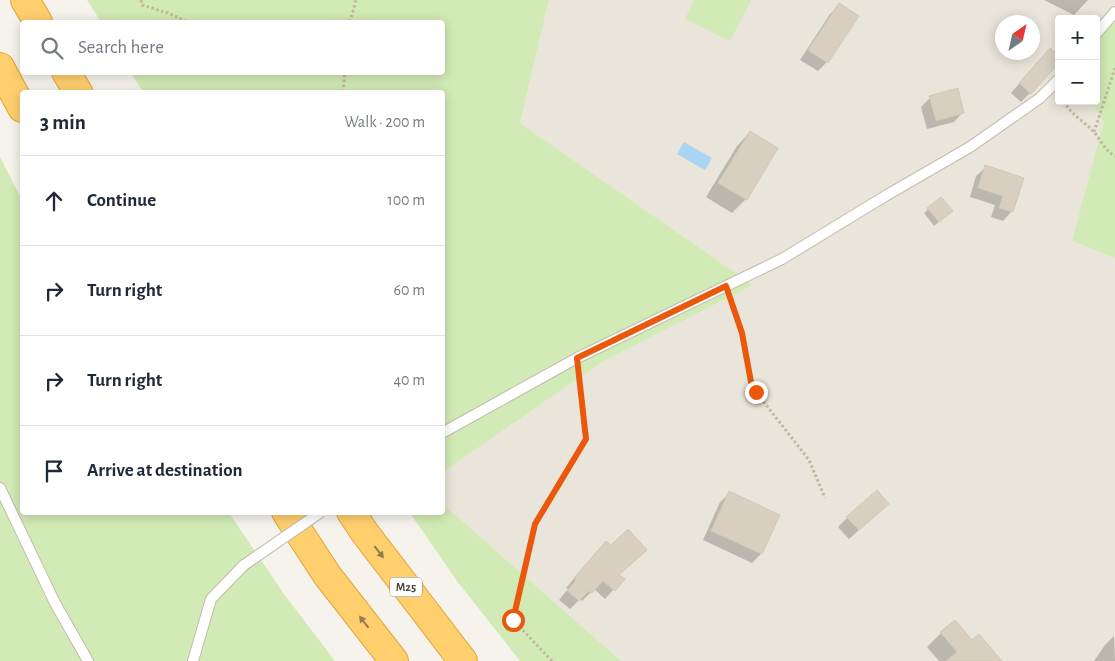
<!DOCTYPE html>
<meta charset="utf-8">
<style>
body{margin:0;font-family:"Alegreya Sans",sans-serif;background:#f2f2f3;color:#1f2937}
.controls{position:absolute;right:15px;top:15px;display:grid;overflow:hidden;border-radius:5px;box-shadow:0 2px 12px #0003}
.controls button{width:45px;height:45px;display:grid;place-items:center;padding:0;border:0;border-bottom:1px solid #e0e1e3;background:#fff;color:#1f2937;font:25px sans-serif}
.compass{position:absolute;left:995px;top:15px;width:45px;height:45px;border-radius:50%;background:#fff;box-shadow:0 2px 12px #0003;rotate:34deg}
.stop{position:absolute;width:15px;height:15px;margin:-11px;border:4px solid #ea580c;border-radius:50%;background:#fff}
.stop.end{background:#ea580c;border-color:#fff;box-shadow:0 1px 5px #0008}
.list{margin:0;padding:0;list-style:none}
h2{display:flex;justify-content:space-between;align-items:center;height:65px;margin:0;padding:0 20px;font-size:21px}
h2 small{font-size:16px;font-weight:400;color:#747a83}
.list li{display:grid;grid-template-columns:32px 1fr auto;gap:15px;align-items:center;box-sizing:border-box;height:90px;padding:0 20px;border-top:1px solid #e0e1e3}
.list b{display:block;font-size:19px;white-space:nowrap}
.list em{font-size:16px;font-style:normal;color:#747a83}
.icon{flex:none;width:28px;height:28px;fill:none;stroke:currentColor;stroke-width:2;stroke-linecap:round;stroke-linejoin:round}
.map{position:relative;flex:none;width:1115px;height:661px;overflow:hidden}
.search{position:absolute;background:#fff;box-shadow:0 2px 12px #0003;left:20px;top:20px;width:425px;height:55px;display:flex;align-items:center;gap:12px;box-sizing:border-box;padding:0 18px;border-radius:5px;color:#747a83;font-size:19px}
.panel{position:absolute;background:#fff;box-shadow:0 2px 12px #0003;left:20px;top:90px;width:425px;height:425px;border-radius:5px}
.map>svg:first-child{display:block}
.residential{fill:#eae5da;fill-rule:evenodd}
.green{fill:#d2eab5}
.water{fill:#a9d4f2}
.shadow{fill:#0003}
.building{fill:#d8cfc1;stroke:#d3c7b4}
.lines{fill:none;stroke-linecap:round;stroke-linejoin:round}
.lane-casing{stroke:#c2bbae;stroke-width:12}
.highway-casing{stroke:#e0a43c;stroke-width:30}
.path{stroke:#c4b79f;stroke-width:3;stroke-dasharray:2.5 2.5;stroke-linecap:butt}
.lane{stroke:#fff;stroke-width:10}
.highway{stroke:#ffcf6e;stroke-width:28}
.lane-bridge-casing{stroke:#c2bbae;stroke-width:12;stroke-linecap:butt}
.lane-bridge{stroke:#fff;stroke-width:10}
.oneway{fill:#937c4e}
.route{stroke:#ea580c;stroke-width:6}
.labels{text-anchor:middle;stroke-width:4;stroke-linejoin:round;paint-order:stroke}
.shield{fill:#fff;stroke:#817c74;stroke-width:1}
.shield-label{font-size:12px;font-weight:bold;fill:#4b4439}
</style>
<div class="map">
<svg width="1115" height="661" viewBox="0 0 1115 661">
<rect width="100%" height="100%" fill="#f6f3ec"/>
<path class="residential" d="M549,0H1115V108L1072,241L1115,258V661H621L443,504V472L602,362L753,285L520,123ZM1059,19H1096V101H1059ZM1002,22H1032V52H1002Z"/>
<g class="green">
<path d="M87,0H549L520,123L753,285L602,362L443,472L442,92H143L131,73L442,72V22H101Z"/>
<path d="M694,0H751L730,41L685,19Z"/>
<path d="M1115,15V258L1072,241L1104,122L1091,101H1096V37Z"/>
<path d="M0,157L22,200V512L229,513L284,594L335,661H0Z"/>
<path d="M443,504L621,661H520L457,581L410,513L442,512Z"/>
</g>
<path class="water" d="M684,142L712,158L705,170L677,154Z"/>
<g class="shadow">
<path d="M1044,0H1088L1074,15Z"/>
<path d="M840,5L827,62L818,71L800,60L830,14Z"/>
<path d="M1041,59L1030,93L1021,102L1011,93Z"/>
<path d="M930,98L963,112L954,122L927,129L921,107Z"/>
<path d="M750,132L746,199L732,213L706,197L737,146Z"/>
<path d="M986,167L1023,179L1012,211L1003,221L991,217L995,205L970,197L976,176Z"/>
<path d="M928,209L947,215L934,226L924,213Z"/>
<path d="M730,493L779,516L761,554L752,563L703,540L720,502Z"/>
<path d="M878,513L849,539L838,527L847,518Z"/>
<path d="M597,551L623,579L605,599L594,589L582,601L580,599L570,609L559,600L568,589L566,588Z"/>
<path d="M941,633L971,642L1000,661H939L927,647Z"/>
<path d="M1114,636L1115,661H1094L1105,645Z"/>
</g>
<g class="building">
<path d="M839,3L859,16L828,63L808,50Z"/>
<path d="M1050,48L1059,56V63L1031,94L1019,83Z"/>
<path d="M958,88L964,113L936,121L929,96Z"/>
<path d="M750,131L778,148L747,200L718,183Z"/>
<path d="M985,165L1024,178L1013,212L999,208L1003,196L978,188Z"/>
<path d="M941,197L953,211L939,222L927,208Z"/>
<path d="M877,490L889,504L859,530L846,517Z"/>
<path d="M729,491L780,515L762,554L711,531Z"/>
<path d="M628,529L647,550L619,575L625,579L615,591L603,581L592,593L589,591L579,601L567,591L576,580L574,578L606,541L611,545Z"/>
<path d="M955,620L972,640L979,634L1002,661H946L957,652L940,632Z"/>
</g>
<g class="lines">
<g class="lane-casing">
<g id="lane">
<path d="M1096,34L1115,12"/>
<path d="M442,433L577,358L782,259L887,195L970,147L1040,98L1059,79"/>
<path d="M0,488L55,603L88,661"/>
<path d="M193,661L211,599L244,565"/>
</g>
</g>
<g class="highway-casing">
<g id="highway">
<path d="M25,0L38,22"/>
<path d="M0,67L22,108"/>
<path d="M66,72L78,92"/>
<path d="M286,512L327,575L394,661"/>
<path d="M351,512L365,533L463,661"/>
</g>
</g>
<g class="path">
<path d="M141,0L142,5L168,13L188,22"/>
<path d="M350,22L356,0"/>
<path d="M343,92L345,72"/>
<path d="M1064,101C1071,115 1084,121 1094,132C1101,140 1105,151 1115,156"/>
<path d="M1094,132L1115,68"/>
<path d="M730,298L742,333L751,381L756,392L809,460L825,498"/>
<path d="M552,661L513,620L535,525L586,439L578,373"/>
</g>
<use href="#lane" class="lane"/>
<use href="#highway" class="highway"/>
<g class="lane-bridge-casing">
<path id="lane-bridge" d="M244,565L321,512"/>
</g>
<use href="#lane-bridge" class="lane-bridge"/>
</g>
<defs><path id="oneway-solid" d="M-6-.8H1V-3.2L6.5 0L1 3.2V.8H-6Z" transform="scale(1.25)"/></defs>
<g class="oneway">
<use href="#oneway-solid" transform="translate(379 552) rotate(52)"/>
<use href="#oneway-solid" transform="translate(364 622) rotate(-128)"/>
</g>
<g class="lines">
<path class="route" d="M513,620L535,524L586,439L577,358L726,286L742,333L751,382L756,392"/>
</g>
<g class="labels">
<rect class="shield" x="390" y="577.5" width="32" height="19" rx="4"/>
<g class="shield-label">
<text x="406" y="591">M25</text>
</g>
</g>
</svg>
<div class="controls">
<button>+</button>
<button>−</button>
</div>
<svg class="compass" viewBox="-18 -18 36 36"><path d="M0-13l5 13h-10z" fill="#e53935"/><path d="M0 13l5-13h-10z" fill="#747a83"/></svg>
<div class="stop" style="left:513px;top:620px"></div>
<div class="stop end" style="left:756px;top:392px"></div>
<div class="search"><svg class="icon" aria-label="search" viewBox="0 0 24 24"><circle cx="10" cy="10" r="6"/><path d="M15 15l6 6"/></svg>Search here</div>
<section class="panel">
<h2>3 min<small>Walk · 200 m</small></h2>
<ul class="list">
<li><svg class="icon" aria-label="ahead" viewBox="0 0 24 24"><path d="M12 20V5M6 11l6-6 6 6"/></svg><div><b>Continue</b></div><em>100 m</em></li>
<li><svg class="icon" aria-label="right" viewBox="0 0 24 24"><path d="M7 20v-9h11M14 6l5 5-5 5"/></svg><div><b>Turn right</b></div><em>60 m</em></li>
<li><svg class="icon" aria-label="right" viewBox="0 0 24 24"><path d="M7 20v-9h11M14 6l5 5-5 5"/></svg><div><b>Turn right</b></div><em>40 m</em></li>
<li><svg class="icon" aria-label="arrive" viewBox="0 0 24 24"><path d="M6 21V4h12l-3 4 3 4H6"/></svg><div><b>Arrive at destination</b></div></li>
</ul>
</section>
</div>
